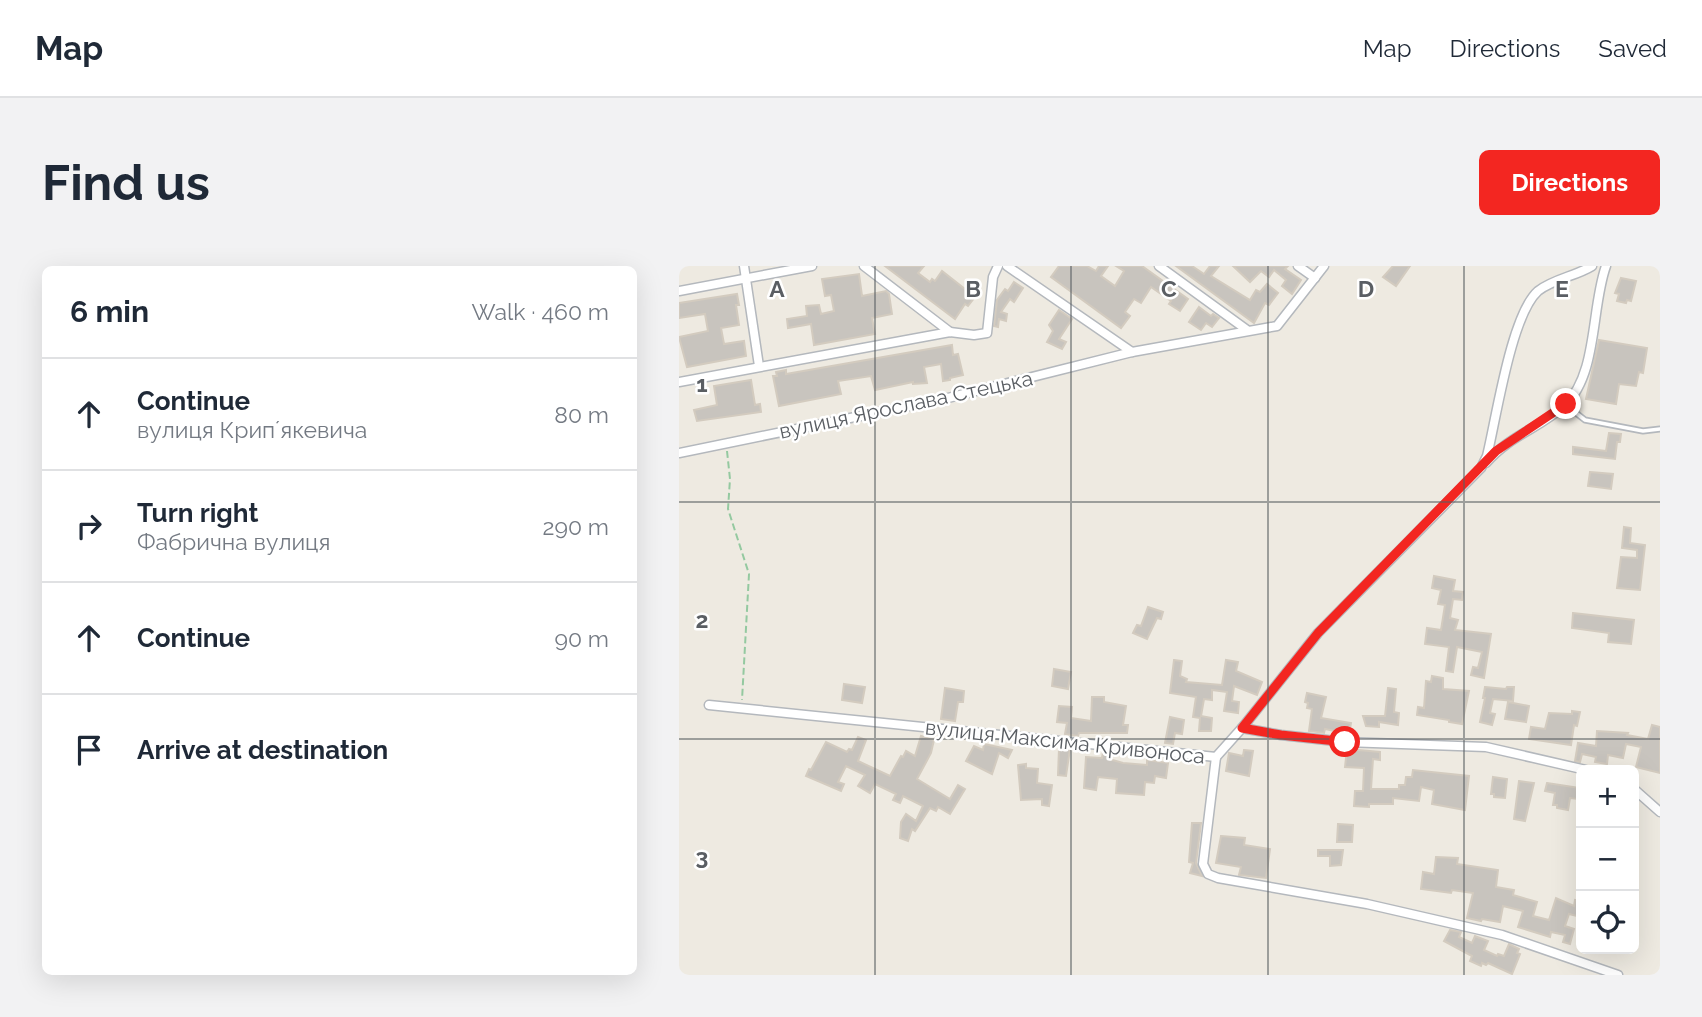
<!DOCTYPE html>
<meta charset="utf-8">
<style>
body{margin:0;font-family:Raleway,sans-serif;background:#f2f2f3;color:#1f2937}
.controls{position:absolute;right:21px;bottom:21px;display:grid;overflow:hidden;border-radius:10px;box-shadow:0 7px 28px #0002}
.controls button{width:63px;height:63px;display:grid;place-items:center;padding:0;border:0;border-bottom:2px solid #e0e1e3;background:#fff;color:#1f2937;font:35px sans-serif}
.stop{position:absolute;width:21px;height:21px;margin:-16px;border:5px solid #f32621;border-radius:50%;background:#fff}
.stop.end{background:#f32621;border-color:#fff;box-shadow:0 2px 7px #0008}
.list{margin:0;padding:0;list-style:none}
h2{display:flex;justify-content:space-between;align-items:center;height:91px;margin:0;padding:0 28px;font-size:30px}
h2 small{font-size:23px;font-weight:400;color:#747a83}
.list li{display:grid;grid-template-columns:46px 1fr auto;gap:21px;align-items:center;box-sizing:border-box;height:112px;padding:0 28px;border-top:2px solid #e0e1e3}
.list b{display:block;font-size:26px;white-space:nowrap}
.list p{margin:0;font-size:23px;white-space:nowrap;color:#747a83}
.list em{font-size:23px;font-style:normal;color:#747a83}
.icon{flex:none;width:38px;height:38px;fill:none;stroke:currentColor;stroke-width:2;stroke-linecap:round;stroke-linejoin:round}
.map{position:relative;flex:none;width:981px;height:709px;overflow:hidden;border-radius:10px}
header{display:flex;align-items:center;gap:42px;box-sizing:border-box;height:98px;padding:0 35px;background:#fff;border-bottom:2px solid #e0e1e3}
header strong{font-size:33px}
nav{display:flex;gap:38px;margin-inline-start:auto;font-size:24px}
.intro{display:flex;align-items:center;justify-content:space-between;box-sizing:border-box;height:168px;padding:0 42px}
h1{margin:0;font-size:49px}
.button{padding:18px 32px;border-radius:10px;background:#f32621;color:#fff;font-size:24px;font-weight:700}
main{display:flex;gap:42px;padding:0 42px}
aside{flex:1;background:#fff;border-radius:10px;box-shadow:0 7px 28px #0002}
.map>svg:first-child{display:block}
.building{fill:#c8c4be;stroke:#d3cbbf;stroke-width:2}
.lines{fill:none;stroke-linecap:round;stroke-linejoin:round}
.lane-casing{stroke:#b4b8bd;stroke-width:7}
.street-casing{stroke:#b4b8bd;stroke-width:11}
.path{stroke:#94c9a0;stroke-width:2;stroke-dasharray:7 3.5;stroke-linecap:butt}
.lane{stroke:#fff;stroke-width:3.5}
.street{stroke:#fff;stroke-width:8}
.route{stroke:#f32621;stroke-width:9}
.grid{fill:none;stroke:#5a5e63;stroke-width:2;stroke-opacity:0.55}
.labels{text-anchor:middle;stroke-width:5;stroke-linejoin:round;paint-order:stroke}
.street-label{font-size:21px;fill:#5a5e63;stroke:#fff}
.grid-label{font-size:23px;text-anchor:middle;font-weight:bold;fill:#5a5e63;stroke:#fff;stroke-width:5;stroke-linejoin:round;paint-order:stroke}
</style>
<header>
<strong>Map</strong>
<nav><a>Map</a><a>Directions</a><a>Saved</a></nav>
</header>
<div class="intro"><h1>Find us</h1><a class="button">Directions</a></div>
<main>
<aside>
<h2>6 min<small>Walk · 460 m</small></h2>
<ul class="list">
<li><svg class="icon" aria-label="ahead" viewBox="0 0 24 24"><path d="M12 20V5M6 11l6-6 6 6"/></svg><div><b>Continue</b><p>вулиця Крипʼякевича</p></div><em>80 m</em></li>
<li><svg class="icon" aria-label="right" viewBox="0 0 24 24"><path d="M7 20v-9h11M14 6l5 5-5 5"/></svg><div><b>Turn right</b><p>Фабрична вулиця</p></div><em>290 m</em></li>
<li><svg class="icon" aria-label="ahead" viewBox="0 0 24 24"><path d="M12 20V5M6 11l6-6 6 6"/></svg><div><b>Continue</b></div><em>90 m</em></li>
<li><svg class="icon" aria-label="arrive" viewBox="0 0 24 24"><path d="M6 21V4h12l-3 4 3 4H6"/></svg><div><b>Arrive at destination</b></div></li>
</ul>
</aside>
<div class="map">
<svg width="981" height="709" viewBox="0 0 981 709">
<rect width="100%" height="100%" fill="#eeeae1"/>
<g class="building">
<path d="M206,0H245L239,7L251,16L253,13L256,15L263,5L296,31L289,40L286,38L276,53Z"/>
<path d="M380,0H408L417,5L420,0H429L422,10L436,20L445,5L437,0H463L509,33L501,45L490,38L492,35L472,21L462,37L455,33L446,46L451,50L442,62L372,11Z"/>
<path d="M497,0H513L525,8L531,0H540L532,10L571,34L577,24L581,26L588,18L599,27L590,39L586,37L575,57Z"/>
<path d="M554,0H609L606,3L622,14L613,28L603,20L607,14L595,4L590,11L582,5L571,16Z"/>
<path d="M714,0H731L717,20L704,11Z"/>
<path d="M180,8L183,30L207,25L210,28L213,48L193,52L196,68L135,79L132,58L109,62L108,53L128,50L127,40L140,39L142,48L155,45L152,29L146,30L143,13Z"/>
<path d="M942,12L957,15L952,35L948,34L947,37L938,35L940,28L936,27Z"/>
<path d="M335,16L344,22L335,36L331,33L322,46L328,48L327,55L320,53L319,61L315,60L318,34L326,23L329,25Z"/>
<path d="M58,28L60,39H57L60,59L42,62L45,78L65,75L67,90L8,101L0,71L29,65L26,48L0,52V37Z"/>
<path d="M520,41L532,50L534,48L540,52L533,61L527,57L522,64L510,56Z"/>
<path d="M380,44L393,53L380,73L387,76L383,83L368,76L374,65L370,59Z"/>
<path d="M920,74L968,82L964,107L960,106L957,120L940,118L937,138L907,133Z"/>
<path d="M273,79L274,89L279,88L284,109L271,112V114L264,115L262,98L245,101L248,117L234,118V116L196,124L192,110L159,115L162,128L100,140L94,110H98L97,106L107,104V108Z"/>
<path d="M72,114L76,139L81,138L82,146L18,155L15,144L38,139L35,120Z"/>
<path d="M930,167L942,168L941,176H938L936,193L894,188V181L927,185Z"/>
<path d="M911,206L934,208L932,223L909,220Z"/>
<path d="M945,261L952,262L951,277L966,279L961,324L938,322L942,291L958,292V284L943,282Z"/>
<path d="M755,310L776,314L774,325L784,326L783,334L774,333L771,352L779,354L776,364L812,368L805,412L792,409L794,401L799,402L803,386L778,381L774,406L767,405L770,381L746,378L748,362L762,364L766,339L759,338L762,324L753,322Z"/>
<path d="M469,341L484,346L482,353L478,352L468,373L454,367L458,359L462,360Z"/>
<path d="M894,347L955,354L952,378L929,376L930,367L893,362Z"/>
<path d="M495,394L503,395L501,410L508,413L507,416L543,419L547,394L559,396L557,405L583,416L578,429L555,420L553,435L560,436L559,447L545,445L548,426L533,424V434L525,433L522,450L533,452L532,465H520L521,452L514,451L517,431L491,427Z"/>
<path d="M375,403L392,406L389,423L373,420Z"/>
<path d="M753,410L764,412V423L790,425L783,458L770,456V454L738,449L739,441L745,442L747,415L752,416Z"/>
<path d="M165,418L186,421L183,437L163,434Z"/>
<path d="M806,421L827,423L828,421H835L834,435L814,433L811,447L816,448L813,459L801,456L806,432H804Z"/>
<path d="M266,422L285,425L284,436H279L276,455L262,453Z"/>
<path d="M709,422L717,423L715,446L720,447L719,459L700,456V461L687,460L684,450H706Z"/>
<path d="M628,427L647,431L642,452L672,457L670,468L646,463L645,467L630,465L633,443L628,442L629,437L626,436Z"/>
<path d="M413,431H425V436L447,440L444,459H449L448,467H400L399,470L386,468L388,457L378,456L380,440L393,441L392,452L412,455Z"/>
<path d="M829,436L850,440L847,456L826,453Z"/>
<path d="M893,445L901,446L898,460L895,459L892,479L850,473L852,461L866,463L870,447L893,448Z"/>
<path d="M491,451L505,454L503,468L496,467L494,478L486,477Z"/>
<path d="M973,459L981,461V507L957,501L962,481L947,478L944,492L929,489L928,498L916,496L917,491L903,488L901,496L896,495L899,477L917,480L918,465L949,467L948,469L969,473Z"/>
<path d="M242,470L255,474L252,487L238,513L271,533L279,519L286,523L271,548L259,541L257,545L251,542L236,565L233,563L229,575L221,572L222,556L227,548L237,555L244,540L224,530L221,537L214,534L217,528L196,518L191,527L179,520L186,509L167,500L159,516L165,518L162,525L127,510L130,503L132,504L147,476L168,486L170,483L173,484L179,471L187,474L179,495L211,510L222,490L224,491L227,485L236,490Z"/>
<path d="M305,478L333,484L329,492L320,487L313,508L287,495L295,480L304,484Z"/>
<path d="M380,483H391L387,510L379,509Z"/>
<path d="M668,483L701,486V494L694,493L692,523H720V519H726L727,511H733L734,504L790,510L786,544L753,538L755,524L742,521L740,535L714,532V538H690V541L675,540L676,525H684L685,502L666,501Z"/>
<path d="M565,484L574,485L570,510L547,505L550,487L564,490Z"/>
<path d="M424,486L431,488L430,493L444,497L468,499V494L489,497L487,512L476,510L475,517L466,516L465,529L437,527L438,513L419,511L417,524L405,522L407,491L423,492Z"/>
<path d="M347,498V502L359,503L358,517L373,519L370,540L363,539V533L342,534L339,499Z"/>
<path d="M814,511L828,513L826,532L815,531V528H812Z"/>
<path d="M840,515L855,517L846,555L835,553Z"/>
<path d="M868,517L901,522L899,533L891,532L889,544L878,542V539H874L876,527L866,525Z"/>
<path d="M513,557H522L517,597L523,610L511,607L514,597L510,596Z"/>
<path d="M659,558L674,559L673,576H658Z"/>
<path d="M542,570L566,572L565,579L591,583L587,612L560,609L562,601L537,597Z"/>
<path d="M639,584H664L662,599L651,600V590H639Z"/>
<path d="M757,591L779,592L778,598L819,604L817,621L835,624L834,629L858,636L854,650L870,654L877,632L895,640L896,634L902,635V651L890,648L886,660L895,663L891,678L884,676L886,669L872,666L871,671L839,661L844,645L824,640L821,656L803,653L802,655L788,652L794,627L773,624L772,627L742,623L744,606L755,608Z"/>
<path d="M771,664L782,666L780,671L793,677L796,670L809,675L805,684L818,690L819,688L825,690L830,678L840,683L838,687L841,688L833,708L809,697L807,699L803,697L802,700L791,695L793,690L765,675Z"/>
</g>
<g class="lines">
<g class="lane-casing">
<path id="lane" d="M888,140L906,154L964,165L981,163"/>
</g>
<g class="street-casing">
<g id="street">
<path d="M65,0L80,100"/>
<path d="M185,0L271,66"/>
<path d="M328,0L453,86"/>
<path d="M480,0L568,64"/>
<path d="M619,0L636,12"/>
<path d="M0,25L133,0"/>
<path d="M0,116L271,66L295,69L308,67L314,11L319,0"/>
<path d="M0,187L269,132L453,86L598,60L645,0"/>
<path d="M807,197C831,169 861,162 886,139C919,108 912,41 927,0"/>
<path d="M30,439L537,491"/>
<path d="M563,462L602,469L666,476L807,481L907,504"/>
<path d="M537,491L563,462L639,367L802,202L808,190C817,154 832,49 859,25C874,13 897,10 913,0"/>
<path d="M537,491L524,598L529,608L539,612L688,638L823,669L939,709"/>
<path d="M955,523L981,546"/>
</g>
</g>
<path class="path" d="M48,185L51,213L49,243L70,308L63,434"/>
<use href="#lane" class="lane"/>
<use href="#street" class="street"/>
</g>
<g class="lines">
<path class="route" d="M666,476L602,469L563,462L639,367L817,185L887,138"/>
</g>
<path class="grid" d="M196,0V709M392,0V709M589,0V709M785,0V709M0,236H981M0,473H981"/>
<g class="labels">
<g class="street-label">
<text transform="translate(227 139) rotate(-12)" y="7">вулиця Ярослава Стецька</text>
<text transform="translate(386 476) rotate(6)" y="7">вулиця Максима Кривоноса</text>
</g>
</g>
<g class="grid-label">
<text x="98" y="31">A</text>
<text x="294" y="31">B</text>
<text x="490" y="31">C</text>
<text x="687" y="31">D</text>
<text x="883" y="31">E</text>
<text x="23" y="126">1</text>
<text x="23" y="362">2</text>
<text x="23" y="599">3</text>
</g>
</svg>
<div class="controls">
<button>+</button>
<button>−</button>
<button><svg class="icon" aria-label="locate" viewBox="0 0 24 24"><circle cx="12" cy="12" r="6"/><path d="M12 2v4M12 18v4M2 12h4M18 12h4"/></svg></button>
</div>
<div class="stop" style="left:666px;top:476px"></div>
<div class="stop end" style="left:887px;top:138px"></div>
</div>
</main>
